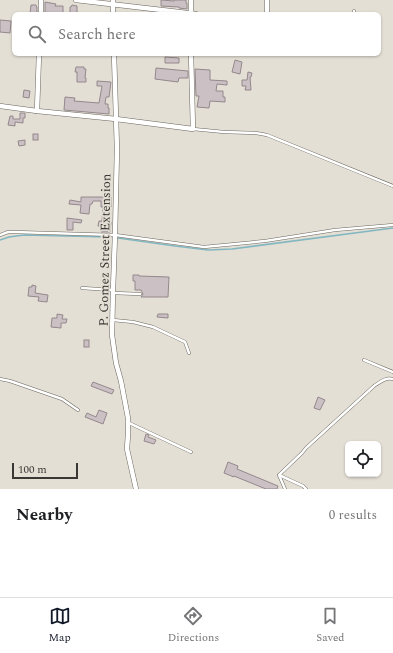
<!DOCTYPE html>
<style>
body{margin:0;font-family:Spectral,serif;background:#f2f2f2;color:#202124}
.controls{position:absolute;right:12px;bottom:12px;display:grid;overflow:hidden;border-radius:6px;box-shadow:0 1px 3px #0004}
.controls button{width:36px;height:36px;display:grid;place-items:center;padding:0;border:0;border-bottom:1px solid #e0e0e0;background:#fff;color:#202124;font:20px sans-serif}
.scale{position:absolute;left:12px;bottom:10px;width:66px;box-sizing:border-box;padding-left:4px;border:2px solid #3a3834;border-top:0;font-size:11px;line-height:14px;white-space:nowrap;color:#3a3834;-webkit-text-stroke:3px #e4dfd5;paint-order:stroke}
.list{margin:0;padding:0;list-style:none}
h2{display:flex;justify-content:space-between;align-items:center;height:52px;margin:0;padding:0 16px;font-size:17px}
h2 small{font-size:13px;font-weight:400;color:#757577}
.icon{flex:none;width:22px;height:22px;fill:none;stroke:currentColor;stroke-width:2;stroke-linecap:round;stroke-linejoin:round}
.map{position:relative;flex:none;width:393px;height:489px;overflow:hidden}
.search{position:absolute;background:#fff;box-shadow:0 1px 3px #0004;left:12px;right:12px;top:12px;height:44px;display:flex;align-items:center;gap:10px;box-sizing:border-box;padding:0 14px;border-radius:6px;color:#757577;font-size:15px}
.sheet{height:108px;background:#fff}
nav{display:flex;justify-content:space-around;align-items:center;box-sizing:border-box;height:56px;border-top:1px solid #e0e0e0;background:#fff;font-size:11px;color:#757577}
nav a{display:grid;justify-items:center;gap:2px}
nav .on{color:#111827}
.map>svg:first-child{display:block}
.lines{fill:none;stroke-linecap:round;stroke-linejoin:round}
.stream{stroke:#82b7c1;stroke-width:1.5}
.building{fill:#cbc0c4;stroke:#93888c}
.lane-casing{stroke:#6a665e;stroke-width:3.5}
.street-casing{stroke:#6a665e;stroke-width:5.5}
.lane{stroke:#fff;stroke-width:2.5}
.street{stroke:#fff;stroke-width:4.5}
.labels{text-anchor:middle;stroke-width:3;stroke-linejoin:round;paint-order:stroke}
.street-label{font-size:13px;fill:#3a3834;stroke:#e4dfd5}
</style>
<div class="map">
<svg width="393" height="489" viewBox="0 0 393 489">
<rect width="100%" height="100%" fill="#e4dfd5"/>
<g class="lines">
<g class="stream">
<path d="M118,238L175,246L208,250L232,249L393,228"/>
<path d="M0,240L9,237L24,235L109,237"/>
</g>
</g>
<g class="building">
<path d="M161,0L174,1V0H186V3H187V9L179,8V7L161,6Z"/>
<path d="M45,2L56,4L55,6H63V14H45Z"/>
<path d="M31,5H36V6L37,7V14H30Z"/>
<path d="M72,5L77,6V14H70V7H71Z"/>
<path d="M0,20L11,21L10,33L0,32Z"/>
<path d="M165,57L179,58V63H165Z"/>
<path d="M235,60L242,62L240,74L232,72Z"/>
<path d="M76,67H84V69H86L85,78H86V82H77V72H75Z"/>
<path d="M156,68L188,71V78H179L178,82L155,79Z"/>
<path d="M195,69L210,70V80L227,81V85L217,84L216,91H223V97H225V102L210,101L209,108L197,107L199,96H196Z"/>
<path d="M248,72L252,73L251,77H250L251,90H245L246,86H242V80H247Z"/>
<path d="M97,81L111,82L109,97H106L105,104H108V108H109V114L64,110L65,97L75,98L74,101L99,103L102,86H97Z"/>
<path d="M24,90L30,91L29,98L23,97Z"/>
<path d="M20,113H25V118H23V123L15,122V126L8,125L10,116H13V119H20Z"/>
<rect x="33" y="134" width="5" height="6"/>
<path d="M25,140V145L19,146L18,141Z"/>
<path d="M81,197H111V207H110L109,215L106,214L105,221L111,222L110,232H101L102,226H98L99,221H102L103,207H101V201H93L92,204H90L89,214L80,213L81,205L69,204L70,200L81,202Z"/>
<path d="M67,218L82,220L81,223L73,222V230H67Z"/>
<path d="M133,275H139V276L169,277L168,297H141L143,294L141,290H135V281H133Z"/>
<path d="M32,285L36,286L35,293L48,295L47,302L38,301L39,297L28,296L29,287H32Z"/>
<path d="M57,314L63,315L62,319H67L66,323H61V328L51,327L52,318H57Z"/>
<path d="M158,314H168V318L157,317Z"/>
<rect x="84" y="340" width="5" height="7"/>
<path d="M93,382L114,390L112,394L91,386Z"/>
<path d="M318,397L325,400L320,410L314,408Z"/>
<path d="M99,410L107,413L103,424L85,417L87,413L96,417Z"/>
<path d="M146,434L149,435L148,437L156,440L154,444L144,441Z"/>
<path d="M228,462L238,466L237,469L278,486L277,489H266L234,476V477L224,473Z"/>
</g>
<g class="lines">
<g class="lane-casing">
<g id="lane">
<path d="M354,14V11"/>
<path d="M193,129L224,132L256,133L267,135L393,186"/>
<path d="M0,235L8,232H14L115,235L204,247L265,241L335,230L393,225"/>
<path d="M82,288L113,290"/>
<path d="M113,293L140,294"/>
<path d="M113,320L133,322L153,327L185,342L189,353"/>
<path d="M364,360L393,372"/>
<path d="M0,379L10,381L62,399L78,410"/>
<path d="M129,423L191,452"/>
<path d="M279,475L303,486L306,489"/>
<path d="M285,489L279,475L302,453L306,448L374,386C380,382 386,377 393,379"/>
</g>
</g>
<g class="street-casing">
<g id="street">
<path d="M76,0L196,14"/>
<path d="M113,0V14"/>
<path d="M191,0V14"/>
<path d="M41,14V0"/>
<path d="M267,14V0"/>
<path d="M114,54L117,149L115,235L113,290L112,335L116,363L121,381L128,418V434L127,449L136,489"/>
<path d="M0,106L37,111L116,119L193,129L191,54"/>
<path d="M37,111L39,54"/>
</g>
</g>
<use href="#lane" class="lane"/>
<use href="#street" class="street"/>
</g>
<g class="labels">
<g class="street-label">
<text transform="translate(104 250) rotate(-89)" y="5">P. Gomez Street Extension</text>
</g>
</g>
</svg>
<div class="controls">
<button><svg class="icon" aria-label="locate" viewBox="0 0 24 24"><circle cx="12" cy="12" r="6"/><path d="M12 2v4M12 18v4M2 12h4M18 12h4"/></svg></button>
</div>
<div class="scale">100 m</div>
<div class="search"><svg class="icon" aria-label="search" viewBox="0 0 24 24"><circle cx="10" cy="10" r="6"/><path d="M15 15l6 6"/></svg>Search here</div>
</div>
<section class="sheet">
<h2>Nearby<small>0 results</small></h2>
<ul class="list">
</ul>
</section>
<nav>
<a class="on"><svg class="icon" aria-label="map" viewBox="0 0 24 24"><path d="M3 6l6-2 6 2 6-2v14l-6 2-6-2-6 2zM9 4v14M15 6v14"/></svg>Map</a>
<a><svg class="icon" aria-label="directions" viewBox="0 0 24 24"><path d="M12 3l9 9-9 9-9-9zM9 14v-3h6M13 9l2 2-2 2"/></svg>Directions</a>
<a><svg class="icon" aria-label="saved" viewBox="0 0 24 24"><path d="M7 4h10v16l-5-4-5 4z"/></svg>Saved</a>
</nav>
